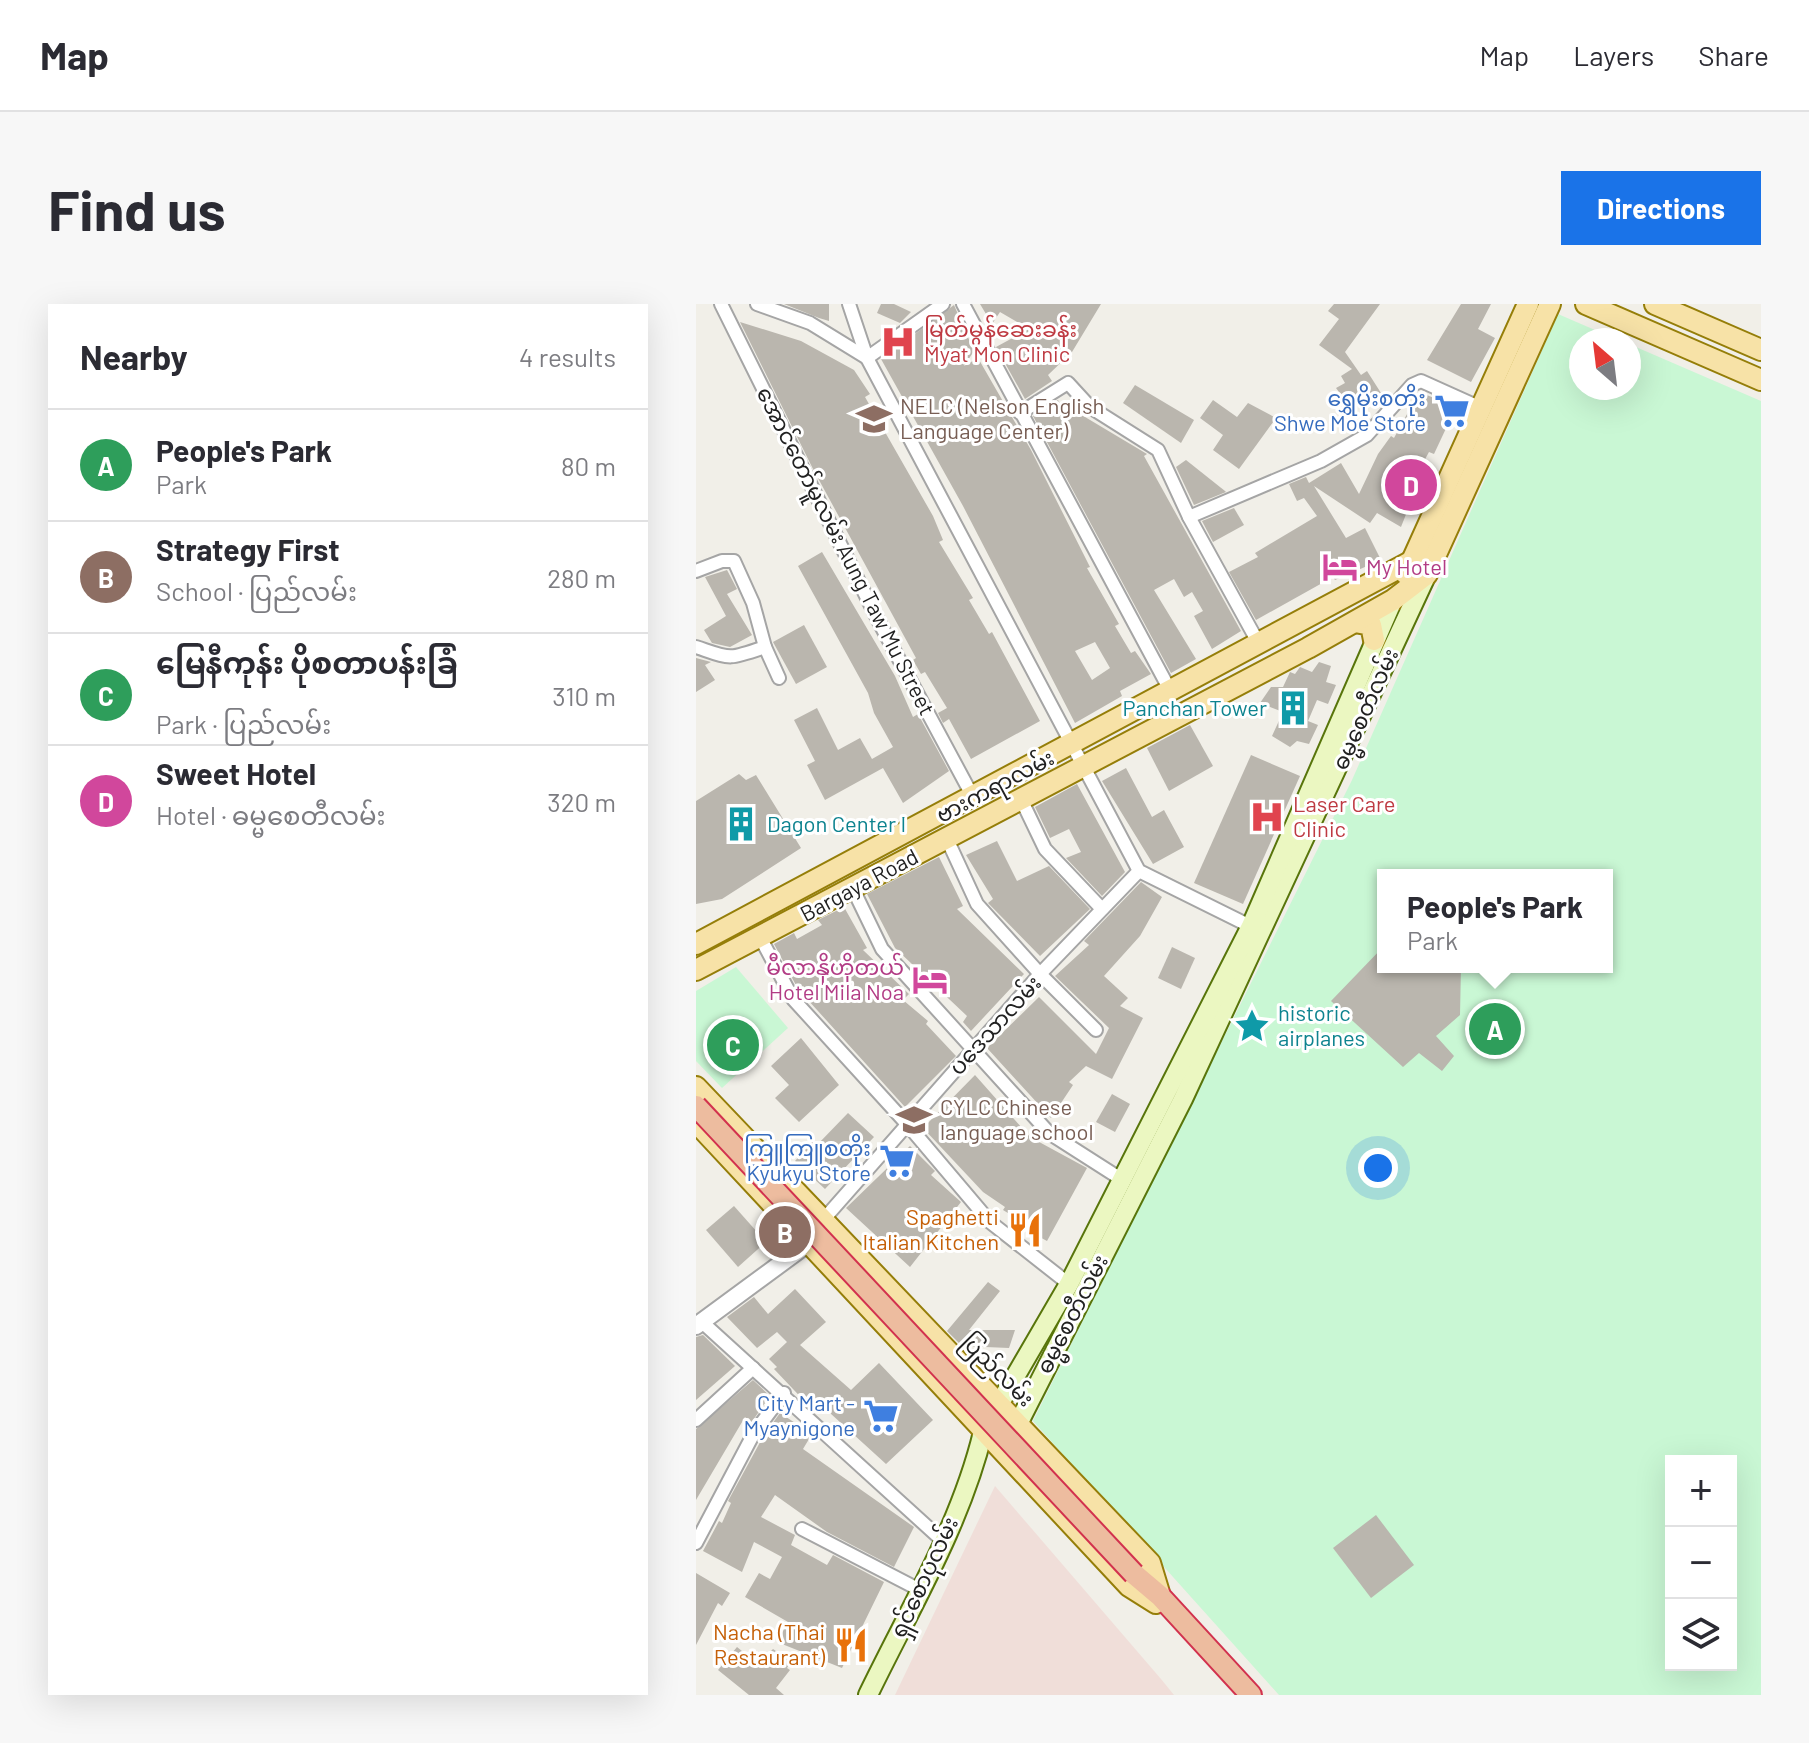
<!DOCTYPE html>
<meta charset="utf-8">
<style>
body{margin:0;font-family:Barlow,"Noto Sans Myanmar",sans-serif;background:#f7f7f7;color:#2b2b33}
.controls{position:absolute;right:24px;bottom:24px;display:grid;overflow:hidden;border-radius:0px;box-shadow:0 8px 32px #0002}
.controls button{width:72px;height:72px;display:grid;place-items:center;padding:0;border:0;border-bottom:2px solid #e1e1e2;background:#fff;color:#2b2b33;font:40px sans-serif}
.compass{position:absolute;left:873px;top:24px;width:72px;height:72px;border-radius:50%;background:#fff;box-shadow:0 8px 32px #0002;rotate:332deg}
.you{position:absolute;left:682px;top:864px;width:28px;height:28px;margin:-20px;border:6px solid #fff;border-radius:50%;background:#1a73e8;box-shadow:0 0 0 12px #1a73e833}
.badge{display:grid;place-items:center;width:52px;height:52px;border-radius:50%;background:#1a73e8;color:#fff;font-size:26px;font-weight:700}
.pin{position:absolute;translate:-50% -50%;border:4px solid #fff;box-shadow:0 2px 8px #0006}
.popup{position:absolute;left:681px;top:565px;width:236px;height:104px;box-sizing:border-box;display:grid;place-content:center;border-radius:0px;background:#fff;filter:drop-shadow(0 2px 6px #0005);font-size:26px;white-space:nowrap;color:#7c7c81}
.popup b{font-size:30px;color:#2b2b33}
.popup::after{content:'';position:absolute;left:50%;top:100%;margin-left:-16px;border:16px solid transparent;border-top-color:#fff}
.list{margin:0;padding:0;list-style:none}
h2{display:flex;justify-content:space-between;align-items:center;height:104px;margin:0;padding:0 32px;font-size:34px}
h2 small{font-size:26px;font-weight:400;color:#7c7c81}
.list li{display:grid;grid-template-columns:52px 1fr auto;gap:24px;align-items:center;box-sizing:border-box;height:112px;padding:0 32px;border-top:2px solid #e1e1e2}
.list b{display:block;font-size:30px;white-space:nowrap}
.list p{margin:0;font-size:26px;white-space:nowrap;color:#7c7c81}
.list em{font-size:26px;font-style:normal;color:#7c7c81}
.icon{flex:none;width:44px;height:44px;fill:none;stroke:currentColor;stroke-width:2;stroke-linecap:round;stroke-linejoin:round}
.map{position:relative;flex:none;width:1065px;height:1391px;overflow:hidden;border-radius:0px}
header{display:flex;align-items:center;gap:48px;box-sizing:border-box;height:112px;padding:0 40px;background:#fff;border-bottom:2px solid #e1e1e2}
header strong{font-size:38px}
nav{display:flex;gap:44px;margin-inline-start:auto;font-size:28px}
.intro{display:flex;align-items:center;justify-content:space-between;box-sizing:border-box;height:192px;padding:0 48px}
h1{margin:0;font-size:56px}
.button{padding:20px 36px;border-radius:0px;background:#1a73e8;color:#fff;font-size:28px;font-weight:700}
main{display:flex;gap:48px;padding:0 48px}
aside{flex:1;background:#fff;border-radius:0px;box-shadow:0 8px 32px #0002}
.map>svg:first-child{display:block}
.commercial{fill:#f0ded9}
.park{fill:#c9f7d4;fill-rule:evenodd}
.building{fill:#bab6ae;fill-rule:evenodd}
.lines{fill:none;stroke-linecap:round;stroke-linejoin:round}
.minor-casing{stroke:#a5a5a5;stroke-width:16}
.tertiary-casing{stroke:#a5a5a5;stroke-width:20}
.secondary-casing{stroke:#58750b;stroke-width:22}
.primary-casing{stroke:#957e09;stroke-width:24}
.trunk-casing{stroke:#d2324e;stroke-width:24}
.minor{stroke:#fff;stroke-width:12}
.tertiary{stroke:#fff;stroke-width:16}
.secondary{stroke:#ebf7c1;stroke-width:18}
.primary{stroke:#f7e2a7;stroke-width:20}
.trunk{stroke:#edbc9f;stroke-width:20}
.trunk-bridge-casing{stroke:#d2324e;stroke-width:24;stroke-linecap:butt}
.trunk-bridge{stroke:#edbc9f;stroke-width:20}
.labels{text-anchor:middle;stroke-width:6;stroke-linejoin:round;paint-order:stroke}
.health-label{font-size:22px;fill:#be3a42;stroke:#fff;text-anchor:start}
.shop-label{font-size:22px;fill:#366cbe;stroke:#fff;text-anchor:end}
.education-label{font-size:22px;fill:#785e54;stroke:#fff;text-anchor:start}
.street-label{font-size:22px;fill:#212121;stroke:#fff}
.hotel-label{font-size:22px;fill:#b23c85;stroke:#fff;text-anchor:start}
.culture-label{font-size:22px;fill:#0d838f;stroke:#fff;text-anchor:start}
.food-label{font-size:22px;fill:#c56008;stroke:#fff;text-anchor:end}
</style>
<header>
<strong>Map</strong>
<nav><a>Map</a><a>Layers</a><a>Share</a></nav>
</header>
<div class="intro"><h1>Find us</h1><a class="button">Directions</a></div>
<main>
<aside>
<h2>Nearby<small>4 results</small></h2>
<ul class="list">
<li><span class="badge" style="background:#2e9e5b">A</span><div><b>People's Park</b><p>Park</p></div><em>80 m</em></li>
<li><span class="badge" style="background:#8d6e63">B</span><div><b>Strategy First</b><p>School · ပြည်လမ်း</p></div><em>280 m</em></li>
<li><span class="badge" style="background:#2e9e5b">C</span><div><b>မြေနီကုန်း ပိုစတာပန်းခြံ</b><p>Park · ပြည်လမ်း</p></div><em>310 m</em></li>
<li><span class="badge" style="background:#d1479c">D</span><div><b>Sweet Hotel</b><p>Hotel · ဓမ္မစေတီလမ်း</p></div><em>320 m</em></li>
</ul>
</aside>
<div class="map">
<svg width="1065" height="1391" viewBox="0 0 1065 1391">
<rect width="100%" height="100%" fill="#f1efe8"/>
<path class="commercial" d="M299,1182L465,1375L478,1391H199Z"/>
<g class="park">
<path d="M862,10L922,36H885V84H933V40L1065,97V1391H583L337,1117L656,476ZM687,571H911V663H687ZM975,1157H1035V1361H975Z"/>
<path d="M40,663L92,724L26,784L0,757V687Z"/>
</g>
<g class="building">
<path d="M88,0H133V17L123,14Z"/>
<path d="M185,0H198L215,8L204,19L181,9Z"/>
<path d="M284,0H405L376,48L352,71L356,77L329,95L300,43L333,25L304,8L296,20Z"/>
<path d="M638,0H684L649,48L665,71L671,67L685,89L656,106L640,84L649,79L645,72L656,65L623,41L643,15L632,7Z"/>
<path d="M765,0H795L782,25L799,34L775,78L731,56Z"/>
<path d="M258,1L278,47L268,62L282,54L335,146L394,263L391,264L423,320L419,322L435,349L439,347L455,370L424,387L426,392L379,419L267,202L185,55ZM399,338L414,364L396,376L379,347Z"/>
<path d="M44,18L105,37L158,66L174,90L169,93L237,212L247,236L243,238L277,294L273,296L293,330L296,328L344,417L275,455L253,415L247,419L242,409L251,404L229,368L225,370L217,356L220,354L117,165Z"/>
<path d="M439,81L498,116L485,139L427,99Z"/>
<path d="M723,88L756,101L750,116L753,118L738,150L733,148L722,168L726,170L705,223L681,209L674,219L618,182L650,234L669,224L685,256L639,276L637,273L560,316L533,268L562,253L559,249L621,212L608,194L601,197L593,180L610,173L613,179L645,159L663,190L682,150L695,132L698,134Z"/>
<path d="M362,96L368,106L376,102L379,107L451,150L448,152L545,327L516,345L498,312L507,307L496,288L488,293L478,275L458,286L500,355L475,369L337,112Z"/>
<path d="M517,96L541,113L552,99L580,114L543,165L517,146L527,131L504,114Z"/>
<path d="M490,156L529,187L530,188L498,201L480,163Z"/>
<path d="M538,204L548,221L517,238L506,217Z"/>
<path d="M126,248L199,372L217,413L222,410L253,467L207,499L187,464L129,496L111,461L119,457L98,416L121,404L142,446L164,434L176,455L197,443L178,409L172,389L102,262Z"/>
<path d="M31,266L41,285L31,290L56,331L34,343L16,339L8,326L30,312L9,273Z"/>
<path d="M108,321L131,363L100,380L77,338Z"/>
<path d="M0,354L15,358L9,361L19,376L0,388Z"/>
<path d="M623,358L635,362L630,378L640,381L632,400L621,396L612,417L622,421L613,440L601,437L594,443L576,432L587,408L564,399L575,383H587L594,368L599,370L604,363L616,368Z"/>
<path d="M494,421L517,462L473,487L451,444Z"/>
<path d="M555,451L604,472L547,600L498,579Z"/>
<path d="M430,464L456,513L468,506L488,543L457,560L406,477Z"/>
<path d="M43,470L50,476L60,471L105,544L26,595L0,600V497Z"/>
<path d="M381,480L429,568L406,592L370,554L385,548L373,525L354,534L339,503Z"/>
<path d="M301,537L321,577L353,562L394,605L344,652L292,599L297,595L270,551Z"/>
<path d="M243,553L267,602L261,605L328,670L275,727L267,718L271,712L199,644L171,590Z"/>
<path d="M445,578L466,593L444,632L408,672L432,694L424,702L447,714L416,775L390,762L373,778L377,781L355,814L291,744L343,693L400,750L413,724L359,672L393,641L388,637Z"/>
<path d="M148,603L171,644L167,646L213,690L207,696L232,717L230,720L260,752L209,803L102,685L78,640L98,629L101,635L126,621L122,616Z"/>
<path d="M476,643L499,654L485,685L462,674Z"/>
<path d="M687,643V663H765L764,711L740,732L758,752L746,767L723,749L707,763L635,697Z"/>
<path d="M105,734L143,781L103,818L79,794L93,781L75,762Z"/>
<path d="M279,771L334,833L391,864L351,937L323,922L325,917L307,906L309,903L287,888L227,824Z"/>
<path d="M416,790L434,800L419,828L400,818Z"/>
<path d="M152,809L178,833L129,885L99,857L116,838L121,841Z"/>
<path d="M214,842L239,867L235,871L265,898L214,963L150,904Z"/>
<path d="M38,902L70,938L42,963L10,926Z"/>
<path d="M292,978L304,987L273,1026H319L313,1044L266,1042L251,1027Z"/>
<path d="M99,985L130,1018L104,1041L155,1086L183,1059L237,1116L190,1160L123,1099L116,1105L78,1065L81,1063L73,1055L91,1038L81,1028L61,1044L31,1013L58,993L72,1010Z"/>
<path d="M7,1031L39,1062L0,1096V1033Z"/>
<path d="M57,1076L74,1092L55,1119L49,1113L0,1196V1125Z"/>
<path d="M84,1109L116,1130L107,1145L218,1223L198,1263L131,1228L79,1191L65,1213L99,1231L95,1241L131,1261L137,1251L188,1278L146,1364L81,1338L92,1318L49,1293L63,1269L74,1275L86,1253L58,1238L46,1268L7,1247L23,1217L26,1219L35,1199L32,1197L68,1131Z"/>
<path d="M680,1211L718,1261L675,1294L637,1244Z"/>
<path d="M0,1269L34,1289L26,1302L22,1299L0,1341Z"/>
<path d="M41,1343L62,1360L77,1345L95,1357L91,1364L94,1366L80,1384L88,1391H53L22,1366Z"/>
</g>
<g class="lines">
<g class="minor-casing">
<g id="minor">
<path d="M25,0L183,318L277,493"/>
<path d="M61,0L114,19L171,54L247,0"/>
<path d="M153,0L171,54L443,567L560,625"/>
<path d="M267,0L475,388"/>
<path d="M324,109L372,79L394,103L462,146L493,213L563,340"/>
<path d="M493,213L625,157L671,131L716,81L725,77L785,104"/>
<path d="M0,267L26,257H38L57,299L69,343"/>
<path d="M0,343C36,355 31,356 69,343L83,374"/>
<path d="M325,495L349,545L406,605"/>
<path d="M251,535L281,600L344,670L400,726"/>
<path d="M157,585L186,645L353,829L425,875"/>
<path d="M64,633L97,695L211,820L294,918L373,980"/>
<path d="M128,915L344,670L443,567"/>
<path d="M6,1018L247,1237"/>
<path d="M0,1116L57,1064"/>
<path d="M106,1225L222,1285"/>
<path d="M0,1239L58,1129L88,1089"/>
</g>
</g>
<g class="tertiary-casing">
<path id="tertiary" d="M0,1022L114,938"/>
</g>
<g class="secondary-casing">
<g id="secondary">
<path d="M313,1129L322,1120L487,795L731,270"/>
<path d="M172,1391C213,1306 265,1220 287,1128L373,980L555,622L697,296"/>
</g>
</g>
<g class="primary-casing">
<g id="primary">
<path d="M890,0L1065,76"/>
<path d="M959,0L1065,46"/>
<path d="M710,270L832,0"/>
<path d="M659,318L675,321L678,336"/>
<path d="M0,640L716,257"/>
<path d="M0,666L612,344L697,296L731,270L854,0"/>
<path d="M0,783L454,1259L464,1292"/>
<path d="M0,818L433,1282L460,1299"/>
</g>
</g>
<g class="trunk-casing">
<path id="trunk" d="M438,1270L464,1292L555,1391"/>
</g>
<use href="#minor" class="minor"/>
<use href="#tertiary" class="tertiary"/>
<use href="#secondary" class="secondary"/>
<use href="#primary" class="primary"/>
<use href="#trunk" class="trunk"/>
<g class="trunk-bridge-casing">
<path id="trunk-bridge" d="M0,802L438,1270"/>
</g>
<use href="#trunk-bridge" class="trunk-bridge"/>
</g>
<defs>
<g id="hospital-bare" transform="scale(2.76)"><path d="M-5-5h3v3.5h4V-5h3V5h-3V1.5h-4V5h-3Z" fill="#e0444e" stroke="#fff" stroke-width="2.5" paint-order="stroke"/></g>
<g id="supermarket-bare" transform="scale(2.76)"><path d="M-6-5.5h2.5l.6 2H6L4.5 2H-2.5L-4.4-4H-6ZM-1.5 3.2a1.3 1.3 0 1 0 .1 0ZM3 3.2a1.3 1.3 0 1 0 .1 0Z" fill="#3f7fe0" stroke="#fff" stroke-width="2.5" paint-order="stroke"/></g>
<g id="school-bare" transform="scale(2.76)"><path d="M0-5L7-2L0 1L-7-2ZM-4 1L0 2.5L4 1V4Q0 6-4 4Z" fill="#8d6e63" stroke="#fff" stroke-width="2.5" paint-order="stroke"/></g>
<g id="hotel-bare" transform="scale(2.76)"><path d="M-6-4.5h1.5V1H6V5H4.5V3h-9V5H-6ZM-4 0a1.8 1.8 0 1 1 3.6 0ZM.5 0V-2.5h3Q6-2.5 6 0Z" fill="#d1479c" stroke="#fff" stroke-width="2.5" paint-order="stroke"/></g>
<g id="building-bare" transform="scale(2.76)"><path d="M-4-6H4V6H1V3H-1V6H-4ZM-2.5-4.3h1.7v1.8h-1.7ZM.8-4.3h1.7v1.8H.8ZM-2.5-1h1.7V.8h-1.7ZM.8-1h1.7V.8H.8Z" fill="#0f9aa8" stroke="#fff" stroke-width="2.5" paint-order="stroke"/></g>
<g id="sight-bare" transform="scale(2.76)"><path d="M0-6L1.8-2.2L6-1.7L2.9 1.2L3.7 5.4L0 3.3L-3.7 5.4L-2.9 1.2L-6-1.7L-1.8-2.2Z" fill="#0f9aa8" stroke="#fff" stroke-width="2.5" paint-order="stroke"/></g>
<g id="restaurant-bare" transform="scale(2.76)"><path d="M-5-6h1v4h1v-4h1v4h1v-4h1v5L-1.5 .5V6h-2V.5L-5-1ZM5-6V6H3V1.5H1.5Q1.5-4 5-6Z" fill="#e8710a" stroke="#fff" stroke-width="2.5" paint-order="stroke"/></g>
</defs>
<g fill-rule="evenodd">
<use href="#hospital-bare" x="202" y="38"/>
<use href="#supermarket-bare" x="756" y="107"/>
<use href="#school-bare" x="178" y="115"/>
<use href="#hotel-bare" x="644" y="263"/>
<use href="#building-bare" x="597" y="404"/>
<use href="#hospital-bare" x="571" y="513"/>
<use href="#building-bare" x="45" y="520"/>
<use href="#hotel-bare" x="234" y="676"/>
<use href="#sight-bare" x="556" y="722"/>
<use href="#school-bare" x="218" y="816"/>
<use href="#supermarket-bare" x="201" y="857"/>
<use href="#restaurant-bare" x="329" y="926"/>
<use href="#supermarket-bare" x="185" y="1112"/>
<use href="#restaurant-bare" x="155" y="1341"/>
</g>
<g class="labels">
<g class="health-label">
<text x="228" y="33">မြတ်မွန်ဆေးခန်း<tspan x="228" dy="25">Myat Mon Clinic</tspan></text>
<text x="597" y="508">Laser Care<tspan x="597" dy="25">Clinic</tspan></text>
</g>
<g class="shop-label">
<text x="730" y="102">ရွှေမိုးစတိုး<tspan x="730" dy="25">Shwe Moe Store</tspan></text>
<text x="175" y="852">ကြူကြူစတိုး<tspan x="175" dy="25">Kyukyu Store</tspan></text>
<text x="159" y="1107">City Mart -<tspan x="159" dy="25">Myaynigone</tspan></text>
</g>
<g class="education-label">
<text x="204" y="110">NELC (Nelson English<tspan x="204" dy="25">Language Center)</tspan></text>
<text x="244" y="811">CYLC Chinese<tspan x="244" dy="25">language school</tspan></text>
</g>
<g class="street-label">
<text transform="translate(150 247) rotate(63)" y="8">အောင်တော်မူလမ်း Aung Taw Mu Street</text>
<text transform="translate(669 405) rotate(-66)" y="8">ဓမ္မစေတီလမ်း</text>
<text transform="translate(299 482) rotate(-28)" y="8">ဗားကရာလမ်း</text>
<text transform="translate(163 581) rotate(-28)" y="8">Bargaya Road</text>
<text transform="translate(299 721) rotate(-48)" y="8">ပဒေသာလမ်း</text>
<text transform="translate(376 1010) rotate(-63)" y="8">ဓမ္မစေတီလမ်း</text>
<text transform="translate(302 1066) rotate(45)" y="8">ပြည်လမ်း</text>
<text transform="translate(228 1273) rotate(-65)" y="8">ရှင်စောပုလမ်း</text>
</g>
<g class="hotel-label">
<text x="670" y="271">My Hotel</text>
<text x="208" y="671" text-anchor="end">မီလာနိုဟိုတယ်<tspan x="208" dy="25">Hotel Mila Noa</tspan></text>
</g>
<g class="culture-label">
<text x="571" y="412" text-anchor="end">Panchan Tower</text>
<text x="71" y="528">Dagon Center I</text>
<text x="582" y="717">historic<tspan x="582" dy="25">airplanes</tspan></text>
</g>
<g class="food-label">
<text x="303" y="921">Spaghetti<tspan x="303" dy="25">Italian Kitchen</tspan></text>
<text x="129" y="1336">Nacha (Thai<tspan x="129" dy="25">Restaurant)</tspan></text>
</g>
</g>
</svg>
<div class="controls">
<button>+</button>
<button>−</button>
<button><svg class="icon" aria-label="layers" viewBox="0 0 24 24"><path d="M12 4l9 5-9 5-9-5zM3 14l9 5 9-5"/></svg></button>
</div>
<svg class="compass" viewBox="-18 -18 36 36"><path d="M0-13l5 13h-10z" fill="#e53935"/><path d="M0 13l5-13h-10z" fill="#7c7c81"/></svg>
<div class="you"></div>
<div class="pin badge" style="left:799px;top:725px;background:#2e9e5b">A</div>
<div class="popup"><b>People's Park</b>Park</div>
<div class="pin badge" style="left:89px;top:928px;background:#8d6e63">B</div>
<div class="pin badge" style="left:37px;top:741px;background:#2e9e5b">C</div>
<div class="pin badge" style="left:715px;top:181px;background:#d1479c">D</div>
</div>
</main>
